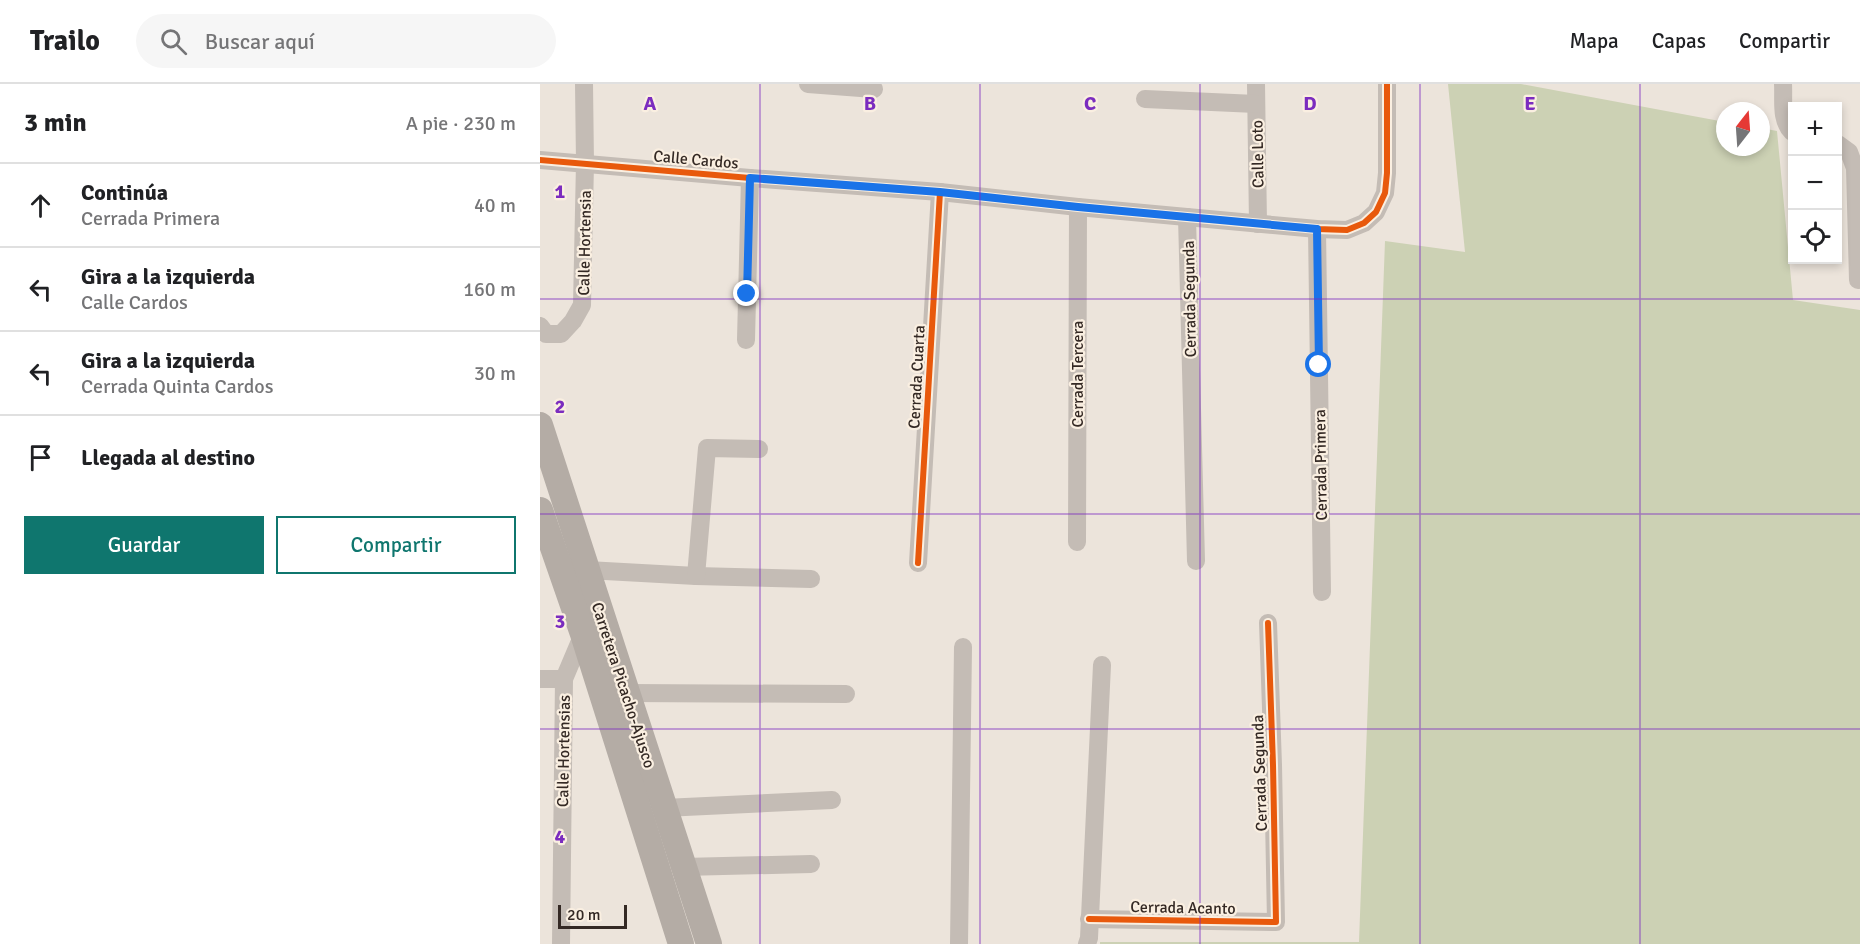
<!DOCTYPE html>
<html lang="es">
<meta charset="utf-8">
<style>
body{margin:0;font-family:Signika,sans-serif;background:#f6f6f6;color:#202124}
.controls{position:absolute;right:18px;top:18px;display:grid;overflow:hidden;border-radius:0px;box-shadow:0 3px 9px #0003}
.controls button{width:54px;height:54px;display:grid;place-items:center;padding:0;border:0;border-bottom:2px solid #e0e0e0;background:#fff;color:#202124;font:30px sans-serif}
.compass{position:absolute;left:1176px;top:18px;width:54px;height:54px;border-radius:50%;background:#fff;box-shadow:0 3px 9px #0003;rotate:17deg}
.scale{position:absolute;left:18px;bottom:15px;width:69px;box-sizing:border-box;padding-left:6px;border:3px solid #342924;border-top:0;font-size:16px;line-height:21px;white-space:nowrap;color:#342924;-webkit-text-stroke:4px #faefe1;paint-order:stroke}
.stop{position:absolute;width:18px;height:18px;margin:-14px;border:4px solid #1a73e8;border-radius:50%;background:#fff}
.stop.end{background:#1a73e8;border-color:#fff;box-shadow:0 2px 6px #0008}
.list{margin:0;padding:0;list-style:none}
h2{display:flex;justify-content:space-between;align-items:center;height:78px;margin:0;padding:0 24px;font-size:26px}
h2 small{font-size:20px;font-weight:400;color:#757577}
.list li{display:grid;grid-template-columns:39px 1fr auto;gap:18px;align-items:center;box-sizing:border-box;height:84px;padding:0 24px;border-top:2px solid #e0e0e0}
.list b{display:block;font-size:22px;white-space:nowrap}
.list p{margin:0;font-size:20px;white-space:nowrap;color:#757577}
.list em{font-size:20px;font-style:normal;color:#757577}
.actions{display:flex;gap:12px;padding:18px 24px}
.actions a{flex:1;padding:14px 0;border:2px solid #0f766e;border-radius:0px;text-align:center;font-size:21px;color:#0f766e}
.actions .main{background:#0f766e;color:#fff}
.icon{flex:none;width:33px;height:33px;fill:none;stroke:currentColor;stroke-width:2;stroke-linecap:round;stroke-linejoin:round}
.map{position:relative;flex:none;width:1320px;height:860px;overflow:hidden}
header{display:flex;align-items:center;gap:36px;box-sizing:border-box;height:84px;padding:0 30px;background:#fff;border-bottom:2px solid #e0e0e0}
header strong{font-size:28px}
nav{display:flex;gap:33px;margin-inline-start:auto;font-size:21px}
.search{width:420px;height:54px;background:#f6f6f6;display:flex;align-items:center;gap:15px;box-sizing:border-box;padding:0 21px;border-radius:33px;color:#757577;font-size:22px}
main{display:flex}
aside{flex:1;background:#fff}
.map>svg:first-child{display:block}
.green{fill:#ccd1b4}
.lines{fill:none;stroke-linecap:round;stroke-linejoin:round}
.minor{stroke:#c4bcb5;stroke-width:18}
.secondary{stroke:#b4aca5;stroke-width:26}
.cycleway-casing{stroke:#faefe1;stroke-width:10}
.cycleway{stroke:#e8590c;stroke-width:6}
.route{stroke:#1a73e8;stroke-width:8}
.grid{fill:none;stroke:#7b2cbf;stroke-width:1.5;stroke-opacity:0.55}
.labels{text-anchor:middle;stroke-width:4.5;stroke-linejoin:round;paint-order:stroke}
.street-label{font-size:16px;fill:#342924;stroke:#faefe1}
.grid-label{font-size:20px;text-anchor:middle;font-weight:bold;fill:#7b2cbf;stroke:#faefe1;stroke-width:4.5;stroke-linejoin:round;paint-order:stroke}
</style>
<header>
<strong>Trailo</strong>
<div class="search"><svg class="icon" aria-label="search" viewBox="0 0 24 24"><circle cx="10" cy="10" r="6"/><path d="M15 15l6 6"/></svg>Buscar aquí</div>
<nav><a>Mapa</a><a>Capas</a><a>Compartir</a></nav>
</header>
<main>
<aside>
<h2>3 min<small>A pie · 230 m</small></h2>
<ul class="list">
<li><svg class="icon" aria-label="ahead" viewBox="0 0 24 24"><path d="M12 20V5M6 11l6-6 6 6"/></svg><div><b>Continúa</b><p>Cerrada Primera</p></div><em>40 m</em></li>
<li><svg class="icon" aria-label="left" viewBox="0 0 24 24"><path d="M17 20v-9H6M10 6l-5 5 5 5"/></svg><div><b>Gira a la izquierda</b><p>Calle Cardos</p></div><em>160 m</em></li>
<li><svg class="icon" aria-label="left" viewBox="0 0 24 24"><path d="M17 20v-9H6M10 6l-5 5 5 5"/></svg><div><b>Gira a la izquierda</b><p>Cerrada Quinta Cardos</p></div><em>30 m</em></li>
<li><svg class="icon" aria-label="arrive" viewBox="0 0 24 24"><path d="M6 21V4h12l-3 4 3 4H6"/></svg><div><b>Llegada al destino</b></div></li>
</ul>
<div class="actions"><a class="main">Guardar</a><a>Compartir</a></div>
</aside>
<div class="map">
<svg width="1320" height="860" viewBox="0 0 1320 860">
<rect width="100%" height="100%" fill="#ece4db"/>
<path class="green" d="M908,0H981L1185,38V63H1221V44L1237,47L1253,216L1320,226V860H560V858H819L845,157L925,168Z"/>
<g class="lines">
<g class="minor">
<path d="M268,0L334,5"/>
<path d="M716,0L718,140"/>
<path d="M1243,0C1244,16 1240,36 1252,48"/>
<path d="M605,15L716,20"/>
<path d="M1298,60L1309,68L1315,84L1318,196"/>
<path d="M0,76L210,94L400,108L538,123L777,145L807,146L824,139L836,128L845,109L847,89V0"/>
<path d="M647,133L656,477"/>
<path d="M777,145L782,508"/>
<path d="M0,242L6,250H21L33,237L42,221L45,79L44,0"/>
<path d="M206,256L210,94"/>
<path d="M537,458L538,123"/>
<path d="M378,479L400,108"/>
<path d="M47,486L156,492L271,495"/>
<path d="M156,492L167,364L219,365"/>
<path d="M0,595H24"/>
<path d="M87,609L306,610"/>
<path d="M124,724L292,716"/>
<path d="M143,783L271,780"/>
<path d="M549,835L736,838L733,681L728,539"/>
<path d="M21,860L24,595L43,550"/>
<path d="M419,860L423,563"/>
<path d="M547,860L549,854L562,581"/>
</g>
<g class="secondary">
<path d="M0,341L169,860"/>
<path d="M0,426L43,550L141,860"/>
</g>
<g class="cycleway-casing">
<g id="cycleway">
<path d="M0,76L210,94L400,108L538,123L777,145L807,146L824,139L836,128L845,109L847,89V0"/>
<path d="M378,479L400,108"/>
<path d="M549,835L736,838L733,681L728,539"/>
</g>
</g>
<use href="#cycleway" class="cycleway"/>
</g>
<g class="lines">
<path class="route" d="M207,210L210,94L400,108L538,123L777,145L779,281"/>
</g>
<path class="grid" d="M220,0V860M440,0V860M660,0V860M880,0V860M1100,0V860M0,215H1320M0,430H1320M0,645H1320"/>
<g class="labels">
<g class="street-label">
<text transform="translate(717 70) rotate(-91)" y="6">Calle Loto</text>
<text transform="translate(156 75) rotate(5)" y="6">Calle Cardos</text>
<text transform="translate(44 159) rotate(-89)" y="6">Calle Hortensia</text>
<text transform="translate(649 215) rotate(-91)" y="6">Cerrada Segunda</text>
<text transform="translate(537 290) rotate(-90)" y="6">Cerrada Tercera</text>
<text transform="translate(376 293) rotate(-87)" y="6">Cerrada Cuarta</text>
<text transform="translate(780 381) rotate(-91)" y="6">Cerrada Primera</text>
<text transform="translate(84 601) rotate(72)" y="6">Carretera Picacho-Ajusco</text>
<text transform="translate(23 667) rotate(-89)" y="6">Calle Hortensias</text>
<text transform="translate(719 689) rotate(-92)" y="6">Cerrada Segunda</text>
<text transform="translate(643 823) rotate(1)" y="6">Cerrada Acanto</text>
</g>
</g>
<g class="grid-label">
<text x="110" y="26">A</text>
<text x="330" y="26">B</text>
<text x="550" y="26">C</text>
<text x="770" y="26">D</text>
<text x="990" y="26">E</text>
<text x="20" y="114">1</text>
<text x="20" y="329">2</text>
<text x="20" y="544">3</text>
<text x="20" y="759">4</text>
</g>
</svg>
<div class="controls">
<button>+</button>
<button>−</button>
<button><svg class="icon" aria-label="locate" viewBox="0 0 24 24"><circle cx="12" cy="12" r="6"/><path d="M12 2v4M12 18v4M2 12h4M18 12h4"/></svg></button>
</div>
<svg class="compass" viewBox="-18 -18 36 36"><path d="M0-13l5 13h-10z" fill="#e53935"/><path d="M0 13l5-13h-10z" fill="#757577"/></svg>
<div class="scale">20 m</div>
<div class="stop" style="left:779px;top:281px"></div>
<div class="stop end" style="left:207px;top:210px"></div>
</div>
</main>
